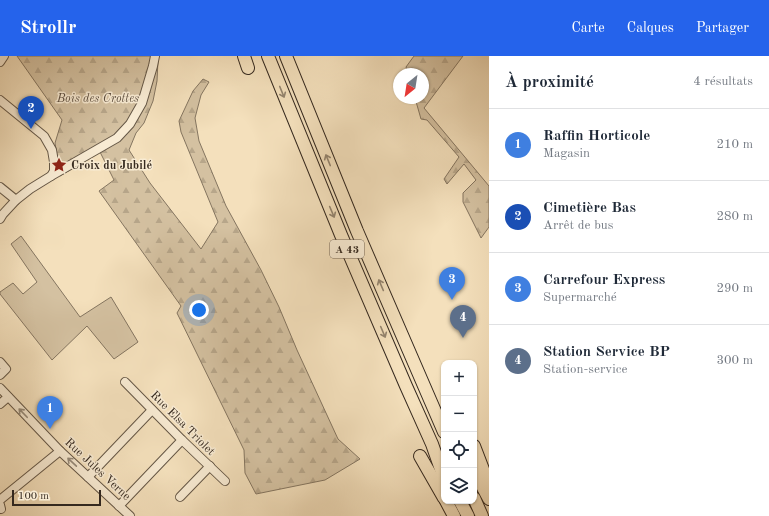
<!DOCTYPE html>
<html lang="fr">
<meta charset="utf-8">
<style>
body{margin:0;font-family:"Old Standard TT",serif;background:#f2f2f3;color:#1f2937}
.controls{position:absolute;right:12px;bottom:12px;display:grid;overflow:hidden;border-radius:8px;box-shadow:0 1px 3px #0004}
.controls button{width:36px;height:36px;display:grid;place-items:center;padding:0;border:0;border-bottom:1px solid #e0e1e3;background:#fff;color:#1f2937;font:20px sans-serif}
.compass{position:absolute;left:393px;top:12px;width:36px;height:36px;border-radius:50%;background:#fff;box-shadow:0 1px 3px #0004;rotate:210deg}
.scale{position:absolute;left:12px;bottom:10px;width:89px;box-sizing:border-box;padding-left:4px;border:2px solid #35291f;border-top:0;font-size:11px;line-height:14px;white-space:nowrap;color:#35291f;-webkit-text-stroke:3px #f8ebd3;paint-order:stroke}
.you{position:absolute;left:199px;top:254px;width:14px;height:14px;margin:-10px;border:3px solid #fff;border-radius:50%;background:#1a73e8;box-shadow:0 0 0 6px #1a73e833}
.badge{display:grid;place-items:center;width:26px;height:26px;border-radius:50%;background:#2563eb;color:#fff;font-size:13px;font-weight:700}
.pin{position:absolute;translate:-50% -33px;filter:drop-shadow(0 1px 2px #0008)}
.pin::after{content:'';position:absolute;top:21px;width:14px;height:12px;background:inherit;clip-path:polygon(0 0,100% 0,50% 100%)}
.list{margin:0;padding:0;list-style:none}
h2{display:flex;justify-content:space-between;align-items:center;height:52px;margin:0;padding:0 16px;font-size:17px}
h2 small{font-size:13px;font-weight:400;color:#747a83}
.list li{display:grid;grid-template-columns:26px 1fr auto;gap:12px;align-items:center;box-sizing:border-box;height:72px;padding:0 16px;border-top:1px solid #e0e1e3}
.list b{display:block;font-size:15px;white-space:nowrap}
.list p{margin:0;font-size:13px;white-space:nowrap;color:#747a83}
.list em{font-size:13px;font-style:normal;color:#747a83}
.icon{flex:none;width:22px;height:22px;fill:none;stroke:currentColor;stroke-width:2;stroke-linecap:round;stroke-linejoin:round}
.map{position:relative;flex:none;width:489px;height:460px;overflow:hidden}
header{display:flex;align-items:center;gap:24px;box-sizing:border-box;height:56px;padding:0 20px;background:#2563eb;color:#fff}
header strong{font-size:19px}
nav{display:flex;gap:22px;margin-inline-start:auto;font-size:14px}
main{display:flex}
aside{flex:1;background:#fff}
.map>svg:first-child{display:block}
.green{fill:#d4c1a1;stroke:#847560}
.forest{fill:url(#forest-firs);stroke:#847560}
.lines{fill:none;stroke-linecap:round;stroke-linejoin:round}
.minor-casing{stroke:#655746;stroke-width:10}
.highway-casing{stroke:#35291f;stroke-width:14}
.minor{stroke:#f8ebd3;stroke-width:8}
.highway{stroke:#f4e0bc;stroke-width:12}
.oneway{stroke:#94846e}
.oneway2{stroke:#968a79}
.labels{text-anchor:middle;stroke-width:3;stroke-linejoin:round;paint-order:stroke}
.shield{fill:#f8ebd3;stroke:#706355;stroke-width:1}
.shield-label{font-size:11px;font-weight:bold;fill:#35291f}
.park-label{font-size:12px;font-style:italic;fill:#5d4f40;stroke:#f8ebd3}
.poi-label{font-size:12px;font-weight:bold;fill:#35291f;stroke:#f8ebd3;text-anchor:start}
.street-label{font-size:12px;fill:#35291f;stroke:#f8ebd3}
</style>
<header>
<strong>Strollr</strong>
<nav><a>Carte</a><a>Calques</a><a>Partager</a></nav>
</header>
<main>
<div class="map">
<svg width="489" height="460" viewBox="0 0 489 460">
<defs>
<pattern id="forest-firs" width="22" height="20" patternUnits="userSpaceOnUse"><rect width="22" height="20" fill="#d4c1a1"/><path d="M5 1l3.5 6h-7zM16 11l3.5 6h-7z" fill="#b7a68a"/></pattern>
</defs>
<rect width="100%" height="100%" fill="#f4e0bc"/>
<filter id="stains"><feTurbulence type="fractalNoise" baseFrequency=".005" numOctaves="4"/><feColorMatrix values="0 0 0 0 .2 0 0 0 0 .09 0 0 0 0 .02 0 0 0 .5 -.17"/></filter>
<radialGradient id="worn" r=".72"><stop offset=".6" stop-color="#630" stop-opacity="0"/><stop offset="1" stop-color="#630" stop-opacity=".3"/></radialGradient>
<path class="green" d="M21,180L80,261L111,241L138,286L114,303L87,270L52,304L0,238V236L13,227L23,238L37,226L11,188Z"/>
<g class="forest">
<path d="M17,0H159L158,4L157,25L153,45L144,67L136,77L129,94L150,127L201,193L218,166L181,76L179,65L193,35L203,23L209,26L201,39L195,62L199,85L204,97L226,150L261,214L279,251L297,294L338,383L360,403L325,424L256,438L245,417L244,394L177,257L181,250L99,135L114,124L100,96L60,120L55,87L62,64Z"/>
<path d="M414,0H463L424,52L489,130V171L481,182L463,146V137L476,124L464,108L447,128L444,123L459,101L427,64L421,63L415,42H423V18H408L406,11Z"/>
</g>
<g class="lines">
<g class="minor-casing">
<g id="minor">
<path d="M0,6L4,0"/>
<path d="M0,44L44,80L52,94L54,106V115L51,120L30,133L16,144L3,158L0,163"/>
<path d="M51,120L117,82L130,68L142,47L153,10L155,0"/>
<path d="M0,131L16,144"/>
<path d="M0,306L6,313L0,319"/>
<path d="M125,326L182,384L225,425"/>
<path d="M0,332L60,395L130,460"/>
<path d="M0,348L8,341"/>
<path d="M88,421L152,354"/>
<path d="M180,441L210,410"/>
<path d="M0,444L60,395"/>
<path d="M0,449L1,453"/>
<path d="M119,450L182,384"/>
</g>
</g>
<g class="highway-casing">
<g id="highway">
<path d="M244,0L248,12"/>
<path d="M268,0L341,179L406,330L432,388L444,422"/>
<path d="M286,0L357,175L444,376"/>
<path d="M474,390L489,429"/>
<path d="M420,400L444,442"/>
<path d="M474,415L489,443"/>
<path d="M474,442L482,460"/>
<path d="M446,445L454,460"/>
<path d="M460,445L468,460"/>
</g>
</g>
<use href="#minor" class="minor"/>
<use href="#highway" class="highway"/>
</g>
<defs><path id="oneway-shaft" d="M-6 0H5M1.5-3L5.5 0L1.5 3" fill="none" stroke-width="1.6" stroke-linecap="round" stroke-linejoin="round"/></defs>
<g class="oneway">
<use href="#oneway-shaft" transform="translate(282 36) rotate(68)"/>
<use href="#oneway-shaft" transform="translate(328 104) rotate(-112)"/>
<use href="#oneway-shaft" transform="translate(332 156) rotate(67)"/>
<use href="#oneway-shaft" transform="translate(381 229) rotate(-113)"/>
<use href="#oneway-shaft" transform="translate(383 276) rotate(67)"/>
</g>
<g class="oneway2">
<use href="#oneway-shaft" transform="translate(23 357) rotate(-134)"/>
<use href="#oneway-shaft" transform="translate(72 406) rotate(-137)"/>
</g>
<defs>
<g id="sight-bare" transform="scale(1.2)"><path d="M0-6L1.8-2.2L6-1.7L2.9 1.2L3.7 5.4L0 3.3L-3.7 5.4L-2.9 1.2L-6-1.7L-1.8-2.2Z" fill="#8f2418" stroke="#f8ebd3" stroke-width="2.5" paint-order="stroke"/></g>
</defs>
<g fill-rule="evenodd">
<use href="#sight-bare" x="59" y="109"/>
</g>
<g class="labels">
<rect class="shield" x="330" y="184" width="34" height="18" rx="3"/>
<g class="shield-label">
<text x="347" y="197">A 43</text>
</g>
<g class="park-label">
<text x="98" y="46">Bois des Crottes</text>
</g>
<g class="poi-label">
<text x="71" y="113">Croix du Jubilé</text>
</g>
<g class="street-label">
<text transform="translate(183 367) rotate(45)" y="4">Rue Elsa Triolet</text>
<text transform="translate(98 413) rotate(43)" y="4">Rue Jules Verne</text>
</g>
</g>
<rect width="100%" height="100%" filter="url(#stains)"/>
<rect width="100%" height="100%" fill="url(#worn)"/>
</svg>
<div class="controls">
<button>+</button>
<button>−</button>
<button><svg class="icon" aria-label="locate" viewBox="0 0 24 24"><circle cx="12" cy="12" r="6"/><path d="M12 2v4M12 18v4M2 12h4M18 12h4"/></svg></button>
<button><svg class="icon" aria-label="layers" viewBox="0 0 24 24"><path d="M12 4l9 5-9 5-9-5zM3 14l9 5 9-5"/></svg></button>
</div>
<svg class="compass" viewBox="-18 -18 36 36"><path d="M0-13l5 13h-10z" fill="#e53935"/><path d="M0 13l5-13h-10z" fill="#747a83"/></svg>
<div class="scale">100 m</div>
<div class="you"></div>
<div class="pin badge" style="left:50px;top:373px;background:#3f7fe0">1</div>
<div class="pin badge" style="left:31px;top:73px;background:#1a4fb4">2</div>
<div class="pin badge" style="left:452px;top:244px;background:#3f7fe0">3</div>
<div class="pin badge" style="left:463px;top:282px;background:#5c6f8a">4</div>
</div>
<aside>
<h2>À proximité<small>4 résultats</small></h2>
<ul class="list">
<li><span class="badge" style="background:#3f7fe0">1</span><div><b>Raffin Horticole</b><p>Magasin</p></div><em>210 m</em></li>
<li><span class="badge" style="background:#1a4fb4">2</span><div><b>Cimetière Bas</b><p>Arrêt de bus</p></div><em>280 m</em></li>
<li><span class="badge" style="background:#3f7fe0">3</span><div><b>Carrefour Express</b><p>Supermarché</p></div><em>290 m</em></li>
<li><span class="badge" style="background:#5c6f8a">4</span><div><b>Station Service BP</b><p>Station-service</p></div><em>300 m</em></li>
</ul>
</aside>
</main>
